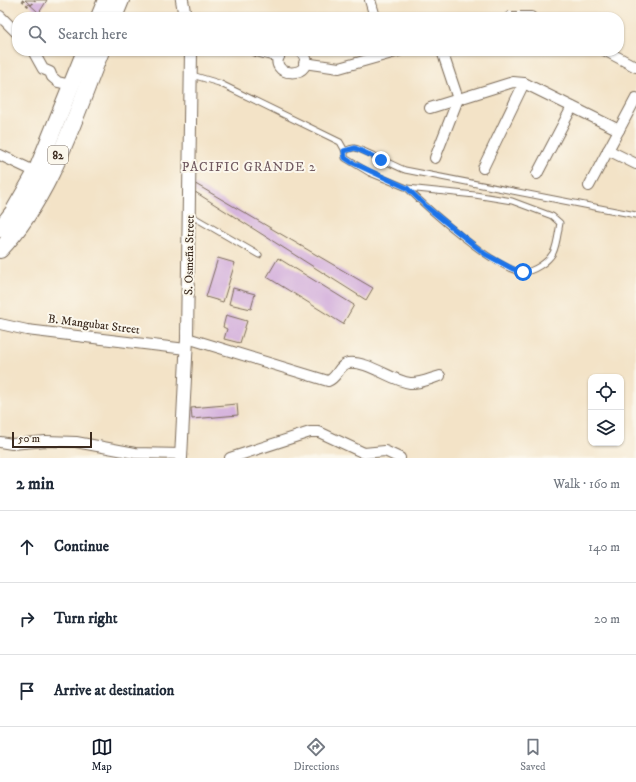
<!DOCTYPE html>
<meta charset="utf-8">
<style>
body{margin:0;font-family:"IM FELL DW Pica",serif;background:#f6f6f7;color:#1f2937}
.controls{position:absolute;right:12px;bottom:12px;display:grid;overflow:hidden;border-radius:8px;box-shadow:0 1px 3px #0004}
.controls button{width:36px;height:36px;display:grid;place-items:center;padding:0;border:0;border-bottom:1px solid #e0e1e3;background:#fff;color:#1f2937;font:20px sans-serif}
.scale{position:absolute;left:12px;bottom:10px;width:80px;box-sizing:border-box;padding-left:4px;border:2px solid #3b2a1e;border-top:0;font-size:11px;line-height:14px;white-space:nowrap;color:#3b2a1e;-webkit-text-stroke:3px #fbf7ec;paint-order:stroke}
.stop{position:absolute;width:12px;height:12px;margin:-9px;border:3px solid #1a73e8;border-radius:50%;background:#fff}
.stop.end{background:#1a73e8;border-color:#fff;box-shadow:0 1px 4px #0008}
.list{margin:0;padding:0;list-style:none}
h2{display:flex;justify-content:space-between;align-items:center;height:52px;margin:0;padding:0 16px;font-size:17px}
h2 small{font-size:13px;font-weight:400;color:#747a83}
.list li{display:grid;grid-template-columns:26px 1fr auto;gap:12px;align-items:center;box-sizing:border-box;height:72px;padding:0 16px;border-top:1px solid #e0e1e3}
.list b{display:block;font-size:15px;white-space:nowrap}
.list em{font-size:13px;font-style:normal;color:#747a83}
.icon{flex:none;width:22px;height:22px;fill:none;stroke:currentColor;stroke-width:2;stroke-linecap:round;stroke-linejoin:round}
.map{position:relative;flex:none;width:636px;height:458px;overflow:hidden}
.search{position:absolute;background:#fff;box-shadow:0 1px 3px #0004;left:12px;right:12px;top:12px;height:44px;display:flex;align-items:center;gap:10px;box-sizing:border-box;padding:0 14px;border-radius:16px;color:#747a83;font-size:15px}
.sheet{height:268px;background:#fff}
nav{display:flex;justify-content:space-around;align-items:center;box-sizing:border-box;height:56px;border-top:1px solid #e0e1e3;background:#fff;font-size:11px;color:#747a83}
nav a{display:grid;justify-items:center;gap:2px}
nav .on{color:#111827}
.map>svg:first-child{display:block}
.building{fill:#d3afdc}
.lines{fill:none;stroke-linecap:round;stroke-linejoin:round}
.service-casing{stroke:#7b6b59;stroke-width:7}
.minor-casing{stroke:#7b6b59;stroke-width:12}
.tertiary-casing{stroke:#7b6b59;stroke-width:14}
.primary-casing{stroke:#7b6b59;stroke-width:18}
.path{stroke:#7b6b59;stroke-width:2;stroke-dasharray:3 3;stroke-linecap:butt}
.service{stroke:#fff;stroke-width:5}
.minor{stroke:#fff;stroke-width:10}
.tertiary{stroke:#fff;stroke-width:12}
.primary{stroke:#fff;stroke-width:16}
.route{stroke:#1a73e8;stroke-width:5}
.labels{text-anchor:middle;stroke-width:4;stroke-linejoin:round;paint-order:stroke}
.shield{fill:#fbf7ec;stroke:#75685c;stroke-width:1}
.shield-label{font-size:11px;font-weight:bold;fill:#3b2a1e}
.street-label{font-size:12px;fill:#3b2a1e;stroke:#fbf7ec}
.neighbourhood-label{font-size:13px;letter-spacing:1px;fill:#705960;stroke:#fbf7ec}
</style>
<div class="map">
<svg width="636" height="458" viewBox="0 0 636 458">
<rect width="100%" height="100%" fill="#fbf7ec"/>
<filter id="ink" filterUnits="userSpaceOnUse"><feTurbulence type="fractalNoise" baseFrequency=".025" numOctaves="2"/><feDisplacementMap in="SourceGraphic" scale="8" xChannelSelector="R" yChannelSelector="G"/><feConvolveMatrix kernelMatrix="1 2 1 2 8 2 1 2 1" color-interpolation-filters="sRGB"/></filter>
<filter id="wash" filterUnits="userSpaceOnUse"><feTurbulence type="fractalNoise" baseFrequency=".012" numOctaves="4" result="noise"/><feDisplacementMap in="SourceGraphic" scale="16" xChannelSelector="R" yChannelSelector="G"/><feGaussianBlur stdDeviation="0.9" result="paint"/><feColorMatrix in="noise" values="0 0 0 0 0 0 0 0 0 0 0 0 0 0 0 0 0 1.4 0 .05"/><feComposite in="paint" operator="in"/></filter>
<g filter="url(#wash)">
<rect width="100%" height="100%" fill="#f3e3c7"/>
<g id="blocks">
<g class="building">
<path d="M25,0H47L39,13Z"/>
<path d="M192,182L373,288L366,300L192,190Z"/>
<path d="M218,258L235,263L223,302L206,297Z"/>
<path d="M278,258L354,305L343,324L267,277Z"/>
<path d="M233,288L255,294L251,309L229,304Z"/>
<path d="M226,315L247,321L240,343L224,339L227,329L223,327Z"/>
<path d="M237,404L238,415L192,419L191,408Z"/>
</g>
</g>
</g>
<g filter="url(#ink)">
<use href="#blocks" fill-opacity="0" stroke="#7b6b59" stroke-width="1"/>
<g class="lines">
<g class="service-casing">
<g id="service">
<path d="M192,75L219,83L340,142L345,151V158L370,173L407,188L475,195L512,201L552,216L560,223C558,233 557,245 553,253C548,262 533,272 523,272C498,272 426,207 407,188"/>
<path d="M345,151C347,150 351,148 354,148C361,148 394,166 405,170L636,215"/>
<path d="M190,215L259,255"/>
</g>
</g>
<g class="minor-casing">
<g id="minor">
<path d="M370,0L375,17"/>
<path d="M0,16L17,33"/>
<path d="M510,17H531"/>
<path d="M33,51L43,69L50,72L52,77L58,82L71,85"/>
<path d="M256,51L279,57"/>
<path d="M282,51C261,79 322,80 301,51"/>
<path d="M606,51L636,67"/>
<path d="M304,63L339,68L399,51"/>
<path d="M430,108L513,82L524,83L619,130"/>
<path d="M608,150L636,164"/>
<path d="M0,155L36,172"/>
<path d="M435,158L458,99L442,51"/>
<path d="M483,168L524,83"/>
<path d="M537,174L572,107"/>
<path d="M589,186L636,98"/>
<path d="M0,324L27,330L186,349"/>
<path d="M187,338L328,381C337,378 339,365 348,363C367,360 392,381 410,383C419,384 432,378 440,376"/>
<path d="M0,442L12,444L46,441L76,442L135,453L181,454"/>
<path d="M230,458L310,432H319L364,453L385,451L400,458"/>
</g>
</g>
<g class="tertiary-casing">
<g id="tertiary">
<path d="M182,0L185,17"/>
<path d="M181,458L187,338L191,51"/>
</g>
</g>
<g class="primary-casing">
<g id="primary">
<path d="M99,17L106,0"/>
<path d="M114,17L121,0"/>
<path d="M0,229L13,212L36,172L85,51"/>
<path d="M0,250C51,196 74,119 101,51"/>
</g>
</g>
<path class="path" d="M22,0L29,7L35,0"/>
<use href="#service" class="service"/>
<use href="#minor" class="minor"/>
<use href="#tertiary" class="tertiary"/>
<use href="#primary" class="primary"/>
</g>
</g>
<g class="lines" filter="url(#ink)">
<path class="route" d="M381,160L355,148L344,151L345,158L351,162L407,188L428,208L485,254L513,269L523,272"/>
</g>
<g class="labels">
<rect class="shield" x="48" y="146" width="20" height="18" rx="3"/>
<g class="shield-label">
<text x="58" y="159">82</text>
</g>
<g class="street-label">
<text transform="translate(189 255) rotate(-89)" y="4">S. Osmeña Street</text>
<text transform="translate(94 324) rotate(7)" y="4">B. Mangubat Street</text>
</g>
<g class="neighbourhood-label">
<text x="249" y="171">PACIFIC GRANDE 2</text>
</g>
</g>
</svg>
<div class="controls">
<button><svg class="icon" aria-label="locate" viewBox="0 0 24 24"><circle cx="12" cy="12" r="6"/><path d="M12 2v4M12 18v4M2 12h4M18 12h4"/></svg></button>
<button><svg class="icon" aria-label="layers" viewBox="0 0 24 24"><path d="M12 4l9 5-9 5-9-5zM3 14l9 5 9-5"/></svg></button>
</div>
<div class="scale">50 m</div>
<div class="stop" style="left:523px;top:272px"></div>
<div class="stop end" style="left:381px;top:160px"></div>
<div class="search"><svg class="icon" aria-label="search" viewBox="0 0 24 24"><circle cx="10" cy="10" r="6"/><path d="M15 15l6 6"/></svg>Search here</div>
</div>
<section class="sheet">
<h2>2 min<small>Walk · 160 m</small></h2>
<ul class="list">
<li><svg class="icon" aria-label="ahead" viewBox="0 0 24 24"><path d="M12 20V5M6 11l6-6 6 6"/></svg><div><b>Continue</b></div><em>140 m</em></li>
<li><svg class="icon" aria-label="right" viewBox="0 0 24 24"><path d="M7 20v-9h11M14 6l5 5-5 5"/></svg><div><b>Turn right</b></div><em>20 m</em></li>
<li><svg class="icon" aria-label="arrive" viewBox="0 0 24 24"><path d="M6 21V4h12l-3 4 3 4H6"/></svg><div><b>Arrive at destination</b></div></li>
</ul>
</section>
<nav>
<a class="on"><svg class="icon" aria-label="map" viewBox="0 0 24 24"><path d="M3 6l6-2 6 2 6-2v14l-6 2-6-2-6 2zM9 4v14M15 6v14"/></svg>Map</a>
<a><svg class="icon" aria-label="directions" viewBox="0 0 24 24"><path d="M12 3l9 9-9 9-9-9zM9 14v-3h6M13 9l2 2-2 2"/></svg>Directions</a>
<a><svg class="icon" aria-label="saved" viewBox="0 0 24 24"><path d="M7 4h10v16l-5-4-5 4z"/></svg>Saved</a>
</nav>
